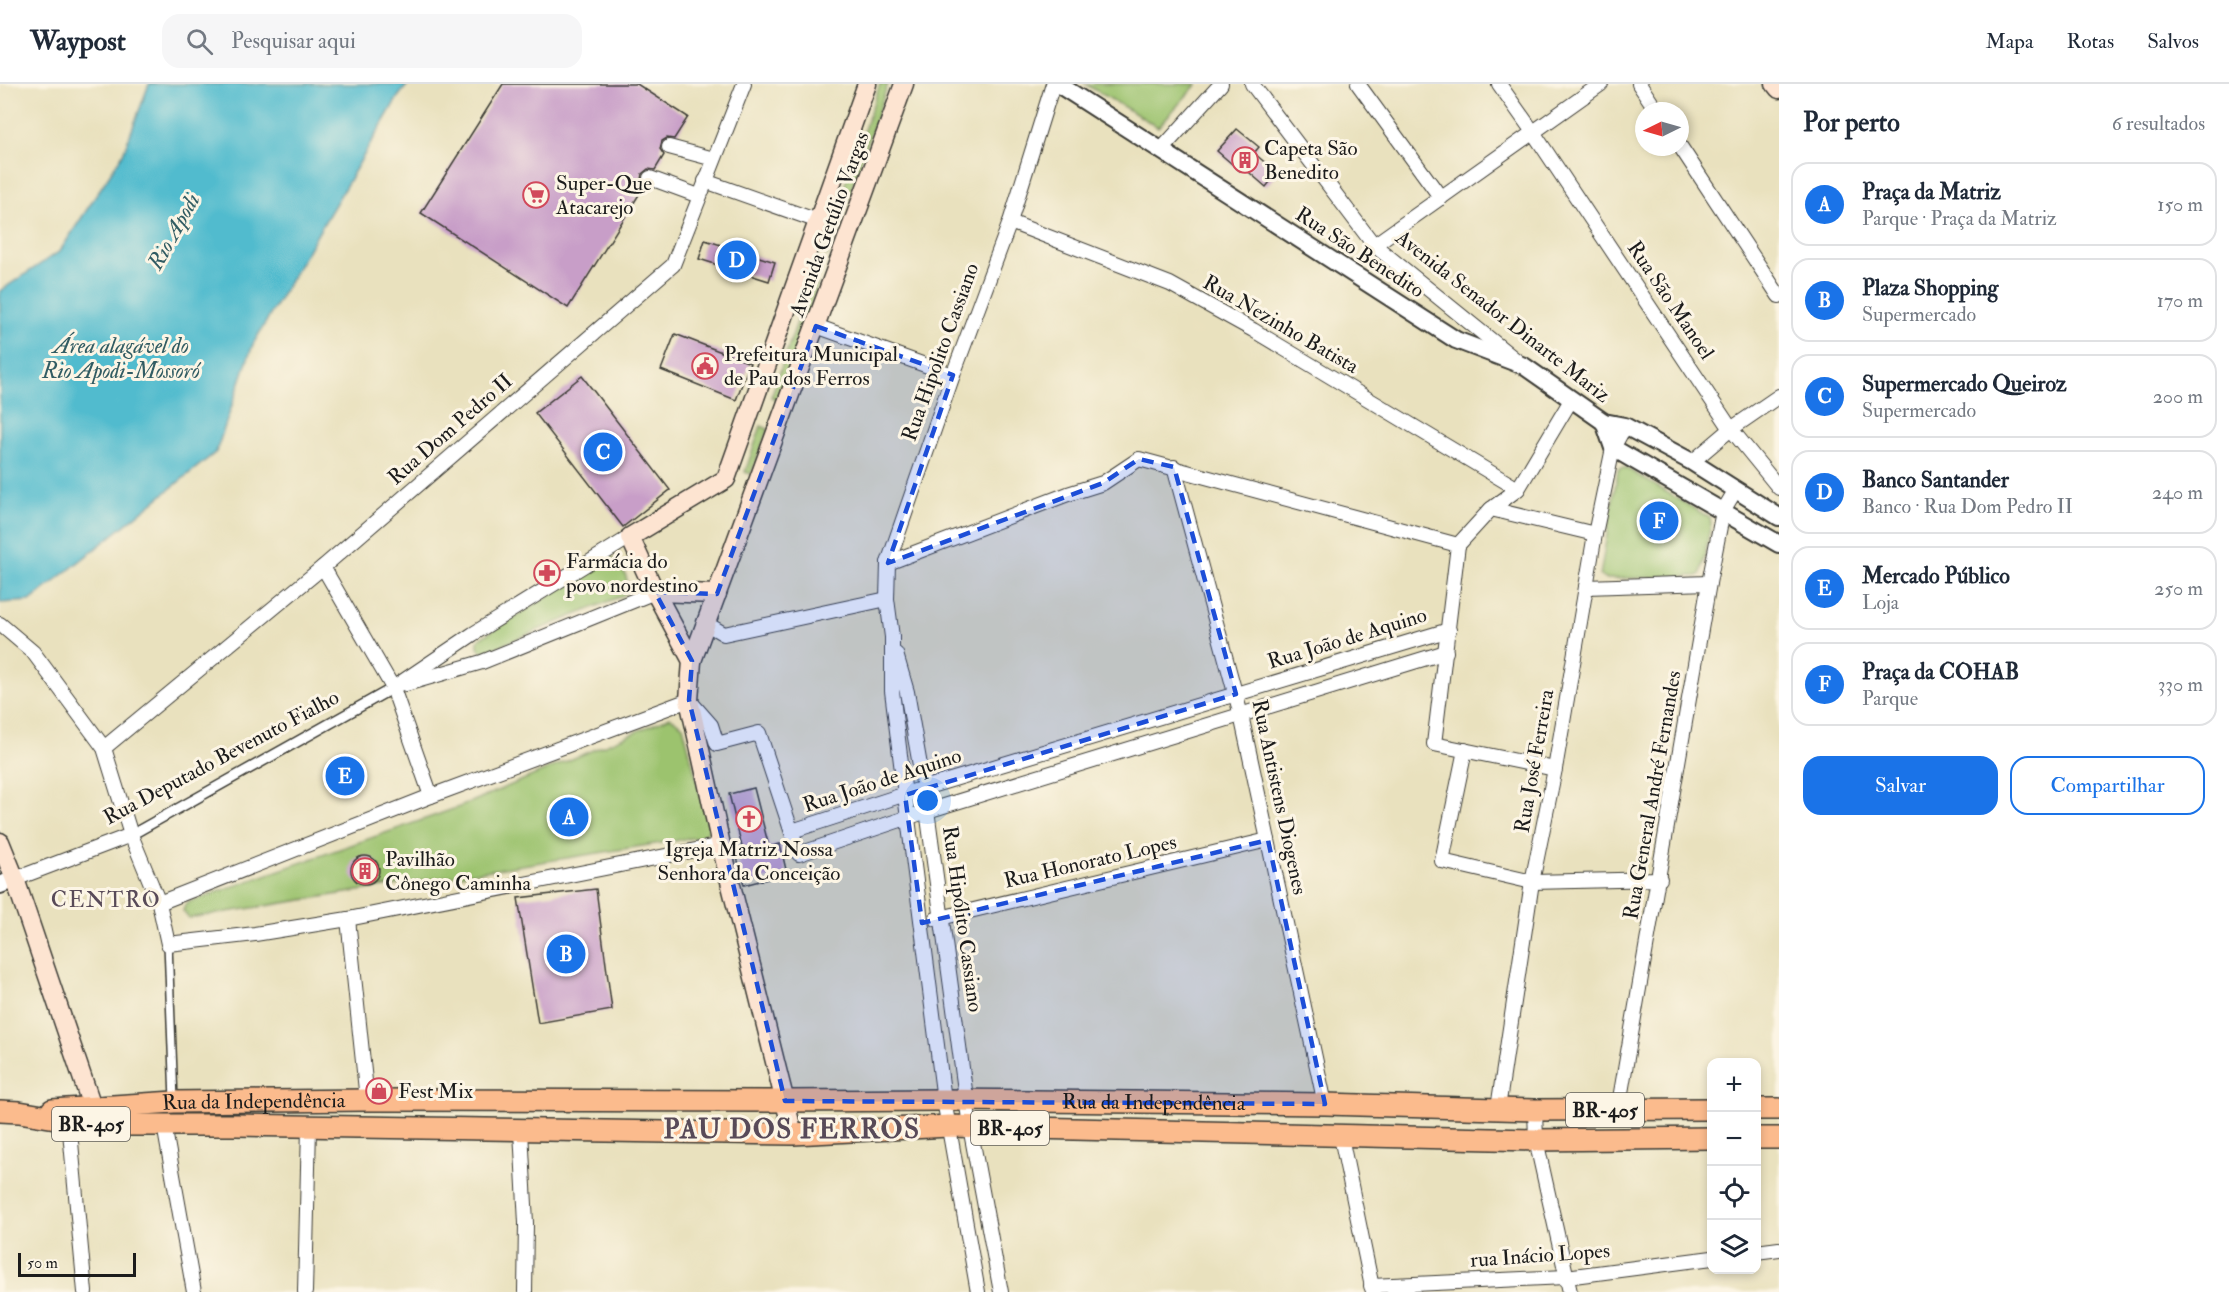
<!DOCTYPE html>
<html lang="pt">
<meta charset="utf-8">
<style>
body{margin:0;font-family:"IM FELL Double Pica",serif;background:#f6f6f7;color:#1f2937}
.controls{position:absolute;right:18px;bottom:18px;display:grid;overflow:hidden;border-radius:12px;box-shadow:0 3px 9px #0003}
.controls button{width:54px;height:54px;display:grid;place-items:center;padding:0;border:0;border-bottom:2px solid #e0e1e3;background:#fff;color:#1f2937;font:30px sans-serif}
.compass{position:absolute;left:1635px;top:18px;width:54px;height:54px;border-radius:50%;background:#fff;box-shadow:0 3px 9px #0003;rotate:265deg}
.scale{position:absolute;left:18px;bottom:15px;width:118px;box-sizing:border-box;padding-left:6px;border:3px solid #1c1c1c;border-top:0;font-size:16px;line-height:21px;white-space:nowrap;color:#1c1c1c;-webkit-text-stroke:4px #fcf5e5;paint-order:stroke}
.you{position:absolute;left:928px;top:717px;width:21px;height:21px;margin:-15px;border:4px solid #fff;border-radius:50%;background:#1a73e8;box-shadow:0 0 0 9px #1a73e833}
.badge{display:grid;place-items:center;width:39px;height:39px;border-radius:50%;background:#1a73e8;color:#fff;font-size:20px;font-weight:700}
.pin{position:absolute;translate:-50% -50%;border:3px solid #fff;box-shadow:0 2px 6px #0006}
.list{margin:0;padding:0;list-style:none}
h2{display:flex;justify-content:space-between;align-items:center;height:78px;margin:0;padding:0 24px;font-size:26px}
h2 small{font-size:20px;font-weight:400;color:#747a83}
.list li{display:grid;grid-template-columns:39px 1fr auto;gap:18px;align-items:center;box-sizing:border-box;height:84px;margin:0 12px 12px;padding:0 12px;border:2px solid #e0e1e3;border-radius:18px}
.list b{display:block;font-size:22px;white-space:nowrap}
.list p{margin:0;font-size:20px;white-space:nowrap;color:#747a83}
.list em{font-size:20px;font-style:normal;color:#747a83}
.actions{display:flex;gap:12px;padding:18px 24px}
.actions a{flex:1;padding:14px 0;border:2px solid #1a73e8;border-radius:18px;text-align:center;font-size:21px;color:#1a73e8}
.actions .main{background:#1a73e8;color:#fff}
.icon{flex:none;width:33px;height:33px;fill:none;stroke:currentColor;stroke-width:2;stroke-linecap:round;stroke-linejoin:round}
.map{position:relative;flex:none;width:1779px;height:1208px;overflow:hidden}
header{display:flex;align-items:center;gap:36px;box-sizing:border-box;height:84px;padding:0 30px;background:#fff;border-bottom:2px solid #e0e1e3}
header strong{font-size:28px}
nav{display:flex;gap:33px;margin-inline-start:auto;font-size:21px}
.search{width:420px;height:54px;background:#f6f6f7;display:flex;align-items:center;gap:15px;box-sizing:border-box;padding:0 21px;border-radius:18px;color:#747a83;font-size:22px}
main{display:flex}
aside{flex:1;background:#fff}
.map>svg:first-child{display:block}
.green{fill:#9cc36e;stroke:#5c7045;stroke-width:1.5}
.water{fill:#51bbce;stroke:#366c75;stroke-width:1.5}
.building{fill:#c89ec8}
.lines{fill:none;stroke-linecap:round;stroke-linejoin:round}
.service-casing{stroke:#3b3a34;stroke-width:10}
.pedestrian-casing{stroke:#3b3a34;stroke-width:12}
.minor-casing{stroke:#3b3a34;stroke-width:16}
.tertiary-casing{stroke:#3b3a34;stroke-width:20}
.secondary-casing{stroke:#3b3a34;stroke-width:21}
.trunk-casing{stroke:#3b3a34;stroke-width:24}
.service{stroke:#fff;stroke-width:7}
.pedestrian{stroke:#fff;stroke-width:9}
.minor{stroke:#fff;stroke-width:14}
.tertiary{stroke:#fff;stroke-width:16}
.secondary{stroke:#fde4d1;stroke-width:18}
.trunk{stroke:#fbbb8d;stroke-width:21}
.marked{fill:#1d4ed8;fill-opacity:0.2;stroke:#1d4ed8;stroke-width:4.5;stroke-dasharray:12 8;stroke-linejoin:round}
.labels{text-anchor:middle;stroke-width:6;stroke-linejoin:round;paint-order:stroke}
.shield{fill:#fcf5e5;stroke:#5f5d58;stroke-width:1.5}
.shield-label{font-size:20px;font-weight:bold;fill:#1c1c1c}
.poi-label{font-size:21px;fill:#1c1c1c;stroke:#fcf5e5;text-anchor:start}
.street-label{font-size:21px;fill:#1c1c1c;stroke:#fcf5e5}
.water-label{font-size:22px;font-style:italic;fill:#315c63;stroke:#fcf5e5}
.neighbourhood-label{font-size:22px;letter-spacing:1.5px;fill:#584a58;stroke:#fcf5e5}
.district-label{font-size:27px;font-weight:bold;letter-spacing:1.5px;fill:#584a58;stroke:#fcf5e5}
</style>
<header>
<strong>Waypost</strong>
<div class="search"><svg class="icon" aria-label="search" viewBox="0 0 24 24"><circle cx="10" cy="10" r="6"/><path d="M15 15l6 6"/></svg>Pesquisar aqui</div>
<nav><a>Mapa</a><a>Rotas</a><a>Salvos</a></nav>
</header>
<main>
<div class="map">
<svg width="1779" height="1208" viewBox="0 0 1779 1208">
<rect width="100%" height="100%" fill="#fcf5e5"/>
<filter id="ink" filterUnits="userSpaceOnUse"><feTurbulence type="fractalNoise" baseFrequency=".0167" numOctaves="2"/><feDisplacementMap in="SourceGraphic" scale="12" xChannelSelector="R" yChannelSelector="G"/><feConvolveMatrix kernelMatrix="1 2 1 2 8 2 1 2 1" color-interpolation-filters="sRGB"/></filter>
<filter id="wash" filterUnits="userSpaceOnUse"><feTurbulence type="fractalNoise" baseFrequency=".008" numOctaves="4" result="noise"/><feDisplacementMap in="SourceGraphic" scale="24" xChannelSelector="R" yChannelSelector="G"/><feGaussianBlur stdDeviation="1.35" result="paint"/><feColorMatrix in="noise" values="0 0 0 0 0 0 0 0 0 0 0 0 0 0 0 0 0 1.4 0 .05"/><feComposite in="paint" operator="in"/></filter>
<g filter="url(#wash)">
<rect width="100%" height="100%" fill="#e9e1be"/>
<g class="green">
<path d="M880,0H888L828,172L821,169Z"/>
<path d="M1085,0H1197L1158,43Z"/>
<path d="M811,198L813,201H818L778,316L771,313Z"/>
<path d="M761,342L768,345L751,390L745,388Z"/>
<path d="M1621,384H1626L1710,434L1711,440L1701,489L1698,492L1605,495L1600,492L1618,386Z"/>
<path d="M611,473C622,479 634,502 624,511L487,567H481L478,563V557L482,553Z"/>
<path d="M670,633L683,642L709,744L705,752L189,834L183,827L186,819L462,722Z"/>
</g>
<path class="water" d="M149,0H408L398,13L253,260L216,368L30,517L0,519V207L60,167L123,70Z"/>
<g id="blocks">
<g class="building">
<path d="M503,0H637L688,33L674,55L667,54L662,57L660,65L664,71L655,86L648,85L642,90L641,96L645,101L568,224L421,129Z"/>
<path d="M1237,45L1259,63L1254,69L1277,89L1266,103L1243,83L1240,87L1217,67Z"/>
<path d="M705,156L775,178L769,197L699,175Z"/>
<path d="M675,250L750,279L736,316L661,286Z"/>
<path d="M582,292L670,406L623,443L535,329Z"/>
<path d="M754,704L769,763L780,760L787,790L744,801L736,769L743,767L729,710Z"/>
<circle cx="365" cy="786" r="14"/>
<path d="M596,805L612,926L538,939L518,814Z"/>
</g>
</g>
</g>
<g filter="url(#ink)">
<use href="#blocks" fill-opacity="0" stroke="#3b3a34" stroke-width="1.5"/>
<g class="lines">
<g class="service-casing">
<path id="service" d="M168,860L174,1016"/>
</g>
<g class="pedestrian-casing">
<path id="pedestrian" d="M131,751L393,604"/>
</g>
<g class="minor-casing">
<g id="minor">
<path d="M1252,0L1374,161L1517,277"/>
<path d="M1358,0L1441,114"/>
<path d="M1499,0L1533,48L1731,345L1779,404"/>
<path d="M1639,0L1657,27"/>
<path d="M1680,62L1779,212"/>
<path d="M669,63L714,75"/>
<path d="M1161,66L1221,0"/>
<path d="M650,94L699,112"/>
<path d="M705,97L818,137"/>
<path d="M1010,138L1170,200L1253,246L1518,405"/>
<path d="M1374,161L1601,0"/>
<path d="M816,242L953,291"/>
<path d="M1692,378L1731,345L1779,312"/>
<path d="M1174,383L1241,631L1325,1020"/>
<path d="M1491,425L1518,405L1571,316"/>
<path d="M1458,461L1434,660L1555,685"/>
<path d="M1458,461L1491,425L1595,450"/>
<path d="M888,479L1068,410L1103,399L1139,375L1458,461"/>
<path d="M323,483L393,604L431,712"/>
<path d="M1586,503L1709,499"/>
<path d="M0,540L33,568L104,664L131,751L159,819L168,860L255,850L348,835L721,761"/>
<path d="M707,540L724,550L887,515"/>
<path d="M896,570L907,608L924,704L970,1043L1001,1208"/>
<path d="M406,600L482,578L655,508"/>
<path d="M393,604L473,550L630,453"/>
<path d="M104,664L323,483L673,181L744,0"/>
<path d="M1465,666L1442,777L1532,798L1660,795"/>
<path d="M792,747L924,704L1449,546"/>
<path d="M15,795L131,751"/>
<path d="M159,819L431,712L689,616L711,641L717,660L759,649L799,770L927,727L1446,568"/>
<path d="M348,835L367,1016"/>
<path d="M936,835L1268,756"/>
<path d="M1498,1024L1532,798L1555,685L1595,450L1613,364L1625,342"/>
<path d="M1535,1026L1536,1056L1570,1208"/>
<path d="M1618,1026L1709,499L1723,427L1735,407"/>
<path d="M69,1037L85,1208"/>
<path d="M164,1041L194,1208"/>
<path d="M521,1047L526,1139L525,1208"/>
<path d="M1341,1053L1373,1208"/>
<path d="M1756,1168L1779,1165"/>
<path d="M1371,1202L1566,1193L1712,1174"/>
<path d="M305,1208L309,1043"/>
<path d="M978,1208L944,1016L905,711L892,607V553L887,515L888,479L953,291L1010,138L1053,0"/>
</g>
</g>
<g class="tertiary-casing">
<g id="tertiary">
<path d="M1058,0L1456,256L1524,282L1604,338L1625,342L1692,378L1779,433"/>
<path d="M1604,338L1613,364L1779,460"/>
<path d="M0,801L15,795"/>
</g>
</g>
<g class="secondary-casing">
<g id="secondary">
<path d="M1775,0L1779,5"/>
<path d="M655,508L717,510"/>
<path d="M692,577L655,508L630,453L726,395L867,0"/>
<path d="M0,758L15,795L97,1037"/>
<path d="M793,1050L721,761L689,616L692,577L904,0"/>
</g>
</g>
<g class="trunk-casing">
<g id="trunk">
<path d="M1756,1025H1779"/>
<path id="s1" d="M52,1026L174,1018L367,1016L785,1017L944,1016L1325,1020L1535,1026L1712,1025"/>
<path d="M0,1027L19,1028L98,1041H237L793,1050L949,1042L1536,1056L1712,1054"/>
<path d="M1756,1054H1779"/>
</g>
</g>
<use href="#service" class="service"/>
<use href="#pedestrian" class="pedestrian"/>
<use href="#minor" class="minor"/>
<use href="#tertiary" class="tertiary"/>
<use href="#secondary" class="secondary"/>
<use href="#trunk" class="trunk"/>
</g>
</g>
<path class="marked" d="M816,242L953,291L888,479L1103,399L1139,375L1174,383L1236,610L905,711L922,839L1268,756L1325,1020L785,1017L689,616L692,577L655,508L717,510Z"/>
<defs>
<g id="building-ring" transform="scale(1.35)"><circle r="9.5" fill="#fcf5e5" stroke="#d1495b" stroke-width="1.5"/><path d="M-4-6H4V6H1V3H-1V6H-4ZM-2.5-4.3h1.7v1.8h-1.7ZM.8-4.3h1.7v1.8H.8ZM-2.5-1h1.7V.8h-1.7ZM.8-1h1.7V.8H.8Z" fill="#d1495b"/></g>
<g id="supermarket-ring" transform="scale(1.35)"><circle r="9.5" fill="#fcf5e5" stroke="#d1495b" stroke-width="1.5"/><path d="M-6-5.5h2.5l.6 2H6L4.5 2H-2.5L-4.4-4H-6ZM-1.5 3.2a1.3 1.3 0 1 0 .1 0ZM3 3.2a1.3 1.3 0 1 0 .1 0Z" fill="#d1495b"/></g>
<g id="civic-ring" transform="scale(1.35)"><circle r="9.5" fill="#fcf5e5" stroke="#d1495b" stroke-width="1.5"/><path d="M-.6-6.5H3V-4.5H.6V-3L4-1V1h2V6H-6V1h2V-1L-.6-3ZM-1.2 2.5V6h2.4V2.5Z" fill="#d1495b"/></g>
<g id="pharmacy-ring" transform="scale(1.35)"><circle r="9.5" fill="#fcf5e5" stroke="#d1495b" stroke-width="1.5"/><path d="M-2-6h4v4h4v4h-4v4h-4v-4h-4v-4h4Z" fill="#d1495b"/></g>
<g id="church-ring" transform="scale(1.35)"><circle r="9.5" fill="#fcf5e5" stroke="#d1495b" stroke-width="1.5"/><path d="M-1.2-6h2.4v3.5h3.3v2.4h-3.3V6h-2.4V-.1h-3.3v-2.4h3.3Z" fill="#d1495b"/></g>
<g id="shop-ring" transform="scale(1.35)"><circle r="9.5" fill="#fcf5e5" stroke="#d1495b" stroke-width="1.5"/><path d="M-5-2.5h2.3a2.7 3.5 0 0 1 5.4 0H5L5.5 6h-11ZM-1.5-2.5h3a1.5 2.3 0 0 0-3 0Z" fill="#d1495b"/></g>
</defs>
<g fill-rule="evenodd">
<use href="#building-ring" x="1245" y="76"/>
<use href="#supermarket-ring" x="536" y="111"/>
<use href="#civic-ring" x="705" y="282"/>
<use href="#pharmacy-ring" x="547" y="489"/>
<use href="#church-ring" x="749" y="735"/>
<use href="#building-ring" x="365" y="787"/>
<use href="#shop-ring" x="379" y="1007"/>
</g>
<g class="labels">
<g class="shield">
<rect x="1566" y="1009" width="78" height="34" rx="4.5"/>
<rect x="52" y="1023" width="78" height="34" rx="4.5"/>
<rect x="971" y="1027" width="78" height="34" rx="4.5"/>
</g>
<g class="shield-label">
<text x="1605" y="1033">BR-405</text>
<text x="91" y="1047">BR-405</text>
<text x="1010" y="1051">BR-405</text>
</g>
<g class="poi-label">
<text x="1264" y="71">Capeta São<tspan x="1264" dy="24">Benedito</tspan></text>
<text x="556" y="106">Super-Que<tspan x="556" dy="24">Atacarejo</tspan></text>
<text x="724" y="277">Prefeitura Municipal<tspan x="724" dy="24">de Pau dos Ferros</tspan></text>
<text x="566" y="484">Farmácia do<tspan x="566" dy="24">povo nordestino</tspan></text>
<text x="749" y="772" text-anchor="middle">Igreja Matriz Nossa<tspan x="749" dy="24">Senhora da Conceição</tspan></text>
<text x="385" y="782">Pavilhão<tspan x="385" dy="24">Cônego Caminha</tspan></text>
<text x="398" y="1014">Fest Mix</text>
</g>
<g class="street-label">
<text transform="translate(829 140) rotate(-70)" y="7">Avenida Getúlio Vargas</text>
<text transform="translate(1360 168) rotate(33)" y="7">Rua São Benedito</text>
<text transform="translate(1671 216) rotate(56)" y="7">Rua São Manoel</text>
<text transform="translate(1503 232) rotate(38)" y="7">Avenida Senador Dinarte Mariz</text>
<text transform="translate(1281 240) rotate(30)" y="7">Rua Nezinho Batista</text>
<text transform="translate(940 268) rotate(-70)" y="7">Rua Hipolito Cassiano</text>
<text transform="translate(450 345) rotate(-41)" y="7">Rua Dom Pedro II</text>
<text transform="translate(1347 554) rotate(-17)" y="7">Rua João de Aquino</text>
<text transform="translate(221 673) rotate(-28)" y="7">Rua Deputado Bevenuto Fialho</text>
<text transform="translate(1534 677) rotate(-80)" y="7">Rua José Ferreira</text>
<text transform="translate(882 696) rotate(-18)" y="7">Rua João de Aquino</text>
<text transform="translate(1652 711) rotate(-80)" y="7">Rua General André Fernandes</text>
<text transform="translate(1280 713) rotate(78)" y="7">Rua Antistens Diogenes</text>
<text transform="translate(1090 777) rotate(-13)" y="7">Rua Honorato Lopes</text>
<text transform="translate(963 835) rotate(82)" y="7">Rua Hipólito Cassiano</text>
<text dy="7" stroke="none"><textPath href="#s1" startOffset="202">Rua da Independência</textPath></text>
<text dy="7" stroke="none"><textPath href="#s1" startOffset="1102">Rua da Independência</textPath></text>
<text transform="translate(1540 1171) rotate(-4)" y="7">rua Inácio Lopes</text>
</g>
<g class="water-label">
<text transform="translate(173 147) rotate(-61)" y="8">Rio Apodi</text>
<text x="121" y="269">Área alagável do<tspan x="121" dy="25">Rio Apodi-Mossoró</tspan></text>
</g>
<g class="neighbourhood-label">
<text x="106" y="823">CENTRO</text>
</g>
<g class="district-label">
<text x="792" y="1054">PAU DOS FERROS</text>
</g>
</g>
</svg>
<div class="controls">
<button>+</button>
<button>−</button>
<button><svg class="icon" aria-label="locate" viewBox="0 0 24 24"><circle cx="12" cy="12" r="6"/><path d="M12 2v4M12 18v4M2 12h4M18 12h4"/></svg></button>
<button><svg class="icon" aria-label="layers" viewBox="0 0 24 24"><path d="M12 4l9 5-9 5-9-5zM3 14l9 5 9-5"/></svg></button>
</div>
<svg class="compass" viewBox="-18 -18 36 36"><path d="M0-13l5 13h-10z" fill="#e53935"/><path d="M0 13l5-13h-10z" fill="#747a83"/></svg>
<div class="scale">50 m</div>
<div class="you"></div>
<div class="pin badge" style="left:569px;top:733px">A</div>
<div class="pin badge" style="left:566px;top:870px">B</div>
<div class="pin badge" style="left:603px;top:368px">C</div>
<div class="pin badge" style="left:737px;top:176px">D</div>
<div class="pin badge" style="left:345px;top:692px">E</div>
<div class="pin badge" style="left:1659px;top:437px">F</div>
</div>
<aside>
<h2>Por perto<small>6 resultados</small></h2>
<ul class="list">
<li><span class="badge">A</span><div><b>Praça da Matriz</b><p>Parque · Praça da Matriz</p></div><em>150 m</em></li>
<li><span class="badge">B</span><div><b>Plaza Shopping</b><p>Supermercado</p></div><em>170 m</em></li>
<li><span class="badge">C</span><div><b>Supermercado Queiroz</b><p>Supermercado</p></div><em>200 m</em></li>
<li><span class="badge">D</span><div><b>Banco Santander</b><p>Banco · Rua Dom Pedro II</p></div><em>240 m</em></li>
<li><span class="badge">E</span><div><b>Mercado Público</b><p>Loja</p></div><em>250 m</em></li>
<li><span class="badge">F</span><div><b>Praça da COHAB</b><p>Parque</p></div><em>330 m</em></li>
</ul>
<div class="actions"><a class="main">Salvar</a><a>Compartilhar</a></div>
</aside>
</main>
